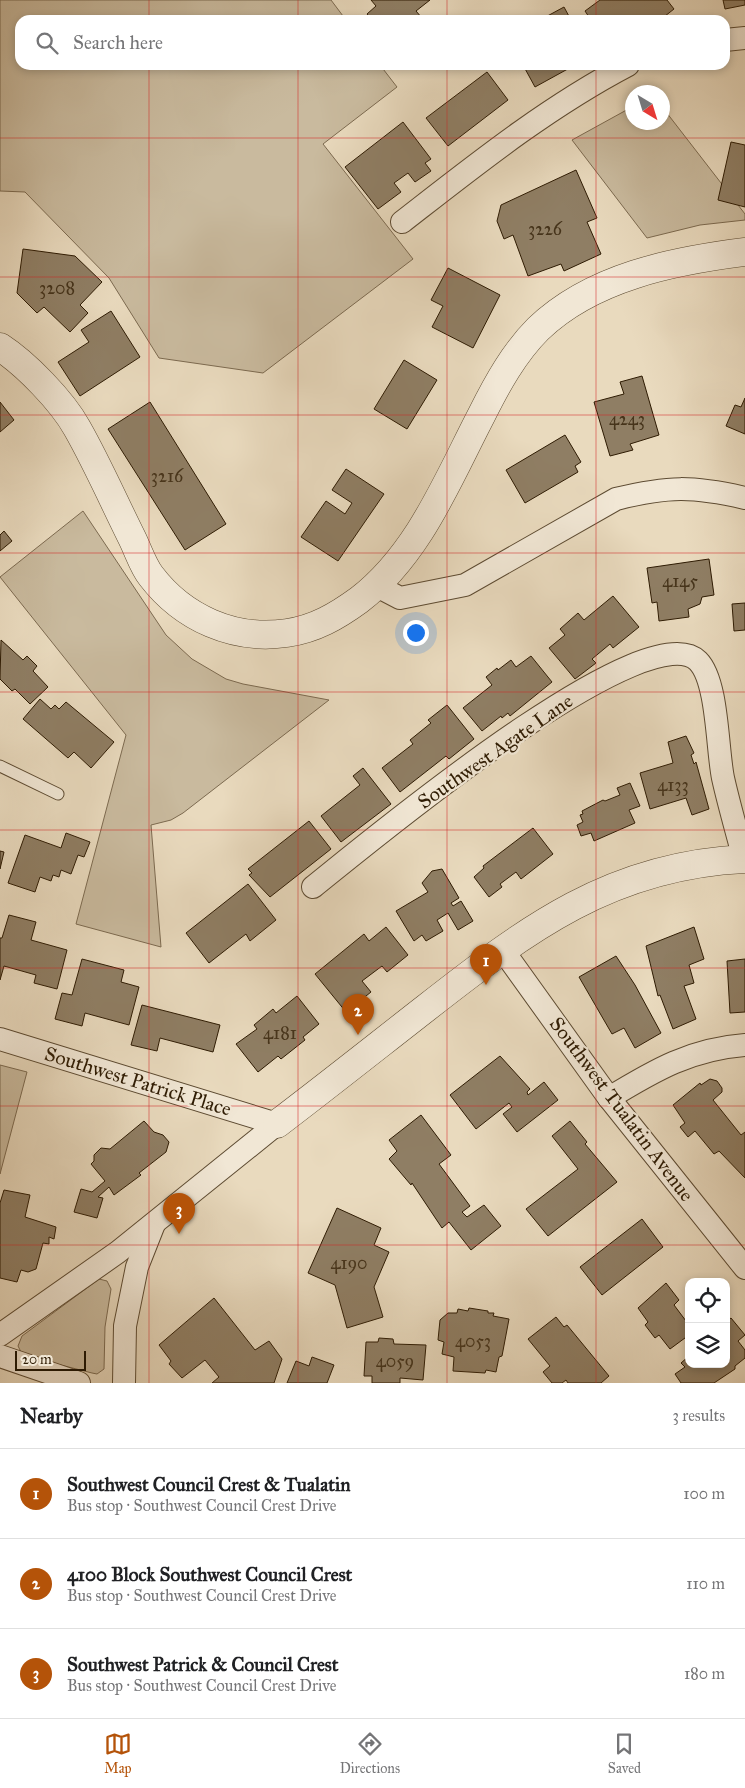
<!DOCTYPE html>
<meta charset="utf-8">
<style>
body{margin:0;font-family:"IM FELL Great Primer",serif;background:#f2f2f2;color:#202124}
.controls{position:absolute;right:15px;bottom:15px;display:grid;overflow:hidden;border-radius:10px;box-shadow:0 2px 8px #0003}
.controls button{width:45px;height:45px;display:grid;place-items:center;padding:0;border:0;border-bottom:1px solid #e0e0e0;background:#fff;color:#202124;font:25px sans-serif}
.compass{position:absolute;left:625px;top:85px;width:45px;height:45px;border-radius:50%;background:#fff;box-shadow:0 2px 8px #0003;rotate:142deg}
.scale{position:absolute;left:15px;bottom:12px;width:71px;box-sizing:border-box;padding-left:5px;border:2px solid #2e1b03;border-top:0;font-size:14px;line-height:18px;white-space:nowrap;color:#2e1b03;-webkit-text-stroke:4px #f1e7d5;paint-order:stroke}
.you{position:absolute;left:415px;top:632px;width:18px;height:18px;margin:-12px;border:4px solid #fff;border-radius:50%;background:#1a73e8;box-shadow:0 0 0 8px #1a73e833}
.badge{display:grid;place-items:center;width:32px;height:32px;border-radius:50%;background:#b45309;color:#fff;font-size:16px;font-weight:700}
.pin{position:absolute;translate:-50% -41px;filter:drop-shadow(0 1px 2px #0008)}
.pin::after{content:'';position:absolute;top:26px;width:18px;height:15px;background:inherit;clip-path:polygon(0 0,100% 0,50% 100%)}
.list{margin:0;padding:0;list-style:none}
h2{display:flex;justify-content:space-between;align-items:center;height:65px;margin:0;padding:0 20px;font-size:21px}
h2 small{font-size:16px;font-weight:400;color:#757577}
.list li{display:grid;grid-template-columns:32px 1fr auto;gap:15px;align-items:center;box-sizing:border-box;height:90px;padding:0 20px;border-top:1px solid #e0e0e0}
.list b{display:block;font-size:19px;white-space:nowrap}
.list p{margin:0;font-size:16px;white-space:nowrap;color:#757577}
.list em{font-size:16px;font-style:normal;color:#757577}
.icon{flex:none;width:28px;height:28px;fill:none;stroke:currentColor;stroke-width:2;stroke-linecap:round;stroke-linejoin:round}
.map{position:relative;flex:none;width:745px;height:1383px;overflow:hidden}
.search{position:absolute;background:#fff;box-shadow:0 2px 8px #0003;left:15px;right:15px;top:15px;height:55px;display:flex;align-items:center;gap:12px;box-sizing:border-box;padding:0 18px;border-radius:15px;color:#757577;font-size:19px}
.sheet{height:335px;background:#fff}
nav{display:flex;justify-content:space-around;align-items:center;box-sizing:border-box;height:70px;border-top:1px solid #e0e0e0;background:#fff;font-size:14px;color:#757577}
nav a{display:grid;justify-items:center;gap:2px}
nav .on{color:#b45309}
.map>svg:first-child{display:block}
.green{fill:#c9ba9e;stroke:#7c6a50}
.building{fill:#8f7e64;stroke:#2e1b03}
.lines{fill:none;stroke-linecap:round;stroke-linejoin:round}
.service-casing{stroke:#5d4b32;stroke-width:13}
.minor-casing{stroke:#5d4b32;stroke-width:24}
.tertiary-casing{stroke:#5d4b32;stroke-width:29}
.service{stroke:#f1e7d5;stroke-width:11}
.minor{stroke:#f1e7d5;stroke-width:22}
.tertiary{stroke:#f1e7d5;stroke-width:28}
.grid{fill:none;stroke:#d62828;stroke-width:1;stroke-opacity:0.55}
.labels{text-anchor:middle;stroke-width:4.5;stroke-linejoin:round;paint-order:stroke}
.number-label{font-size:18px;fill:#46341b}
.street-label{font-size:20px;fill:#2e1b03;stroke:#f1e7d5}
</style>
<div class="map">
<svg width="745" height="1383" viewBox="0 0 745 1383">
<rect width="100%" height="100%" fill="#e9dabe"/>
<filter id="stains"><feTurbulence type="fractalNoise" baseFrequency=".004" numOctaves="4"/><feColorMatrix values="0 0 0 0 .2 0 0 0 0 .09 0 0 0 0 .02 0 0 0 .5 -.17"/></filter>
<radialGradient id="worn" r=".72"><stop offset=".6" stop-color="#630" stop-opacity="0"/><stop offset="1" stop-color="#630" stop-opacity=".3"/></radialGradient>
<g class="green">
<path d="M0,0H331L346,20H20V65H380L397,87L323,144L413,259L263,373L159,358L109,278L25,192L0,191Z"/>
<path d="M632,107V122H662L663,108L745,214V220L700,225L647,238L572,140Z"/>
<path d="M83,511L166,635L192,659L226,679L243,684L329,700L183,813L171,820L151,825L161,947L76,924L126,735L0,577Z"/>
<path d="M0,1065L27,1072L0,1174Z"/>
<path d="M99,1279L107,1281L111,1289L105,1327L104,1369L97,1374L92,1373L26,1356L21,1352L18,1346L22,1336Z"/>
</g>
<g class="building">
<path d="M371,0H430L416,11L422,18L420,20H372L367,14L376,6Z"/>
<path d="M600,0H667L674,9L660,20H591L585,11Z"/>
<path d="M723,0H745V5L725,9Z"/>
<path d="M564,7L571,20H540Z"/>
<path d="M523,65H575L535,87Z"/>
<path d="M487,72L508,100L448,146L426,118Z"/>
<path d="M403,122L431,159L425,163L431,171L415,182L408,173L394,183L401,192L378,209L345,167Z"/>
<path d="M731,142L745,145V207L718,200Z"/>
<path d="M576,170L597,218L587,222L601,254L564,271L561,264L528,276L513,235L504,239L497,221L501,205Z"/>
<path d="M23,249L75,256L102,282L80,305L88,313L70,332L44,307L37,313L17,293Z"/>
<path d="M448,268L500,295L473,348L432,327L443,306L431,300Z"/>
<path d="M111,311L140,357L80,396L58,362L89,342L81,330Z"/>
<path d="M404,360L437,380L407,429L374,409Z"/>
<path d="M642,376L659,435L630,444L633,450L610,456L594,402L624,394L620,382Z"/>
<path d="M745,398V434L726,426L735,405L741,407Z"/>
<path d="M0,402L14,420L0,432Z"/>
<path d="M150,402L226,524L185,550L108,429Z"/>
<path d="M565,435L581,462L575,466L578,472L525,503L506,470Z"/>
<path d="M346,469L384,494L338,561L301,537L326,501L345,514L352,503L332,490Z"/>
<path d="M4,531L12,541L0,551V535Z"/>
<path d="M709,559L714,595L702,597L700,604L688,609L689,617L659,621L657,602L652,603L647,568Z"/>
<path d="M613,596L639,627L613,648L610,644L592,659L596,663L575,679L549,648L565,635L560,629L578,613L584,620Z"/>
<path d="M745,603V630L734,631L732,604Z"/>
<path d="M1,640L23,660L27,656L37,666L33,671L48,687L30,704L15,689L12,691L0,679Z"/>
<path d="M531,656L552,682L510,716L508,713L502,718L501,716L482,731L463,708L492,685L486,677L497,668L498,670L511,660L516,667Z"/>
<path d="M40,699L51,709L55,705L59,709L66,702L114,742L91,768L74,752L68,758L23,719Z"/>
<path d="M447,705L474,739L449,759L446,756L400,792L382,768L413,744L410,740L431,723L428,720Z"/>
<path d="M686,736L694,753L691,755L694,764L696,762L709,809L692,815L686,798L650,809L640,773L673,763L668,742Z"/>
<path d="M363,768L391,804L341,842L321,816L360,785L353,776Z"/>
<path d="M630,783L640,806L629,810L635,823L594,841L591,833L581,836L577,825L583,822L580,815L583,814L582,811L603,800L605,801L620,795L617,788Z"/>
<path d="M309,821L331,849L270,897L249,875L252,873L248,869Z"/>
<path d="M533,828L553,854L521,879L516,872L500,884L502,887L489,897L474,877L484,868L483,866Z"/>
<path d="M66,833L90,842L84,857L78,855L71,874L61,870L59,877L53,875L51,881L40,877L35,892L8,883L25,835L61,848Z"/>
<path d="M0,851L4,852L0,869Z"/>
<path d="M442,869L459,898L451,903L453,906L461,901L473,921L458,930L448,913L437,920L443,931L426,941L422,935L414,941L396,911L428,892L422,883L432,871Z"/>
<path d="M248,884L276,920L250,941L246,934L209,963L186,933Z"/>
<path d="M9,915L36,922L31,940L67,950L57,989L34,983L36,975L4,966L0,980V938H2Z"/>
<path d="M386,927L408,955L387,972L382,966L362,981L371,992L346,1012L315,974L364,934L369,941Z"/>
<path d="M694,927L704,959L689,965L694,983L684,986L696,1019L673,1029L660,995L658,996L646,946Z"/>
<path d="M616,956L635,985L661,1033L635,1048L624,1028L612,1034L579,977Z"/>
<path d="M82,959L124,970L121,982L139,987L129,1025L85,1013L82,1026L55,1019L62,993L72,995Z"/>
<path d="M745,959V1012L730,1013L727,961Z"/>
<path d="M297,996L319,1024L303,1037L305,1040L281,1059L278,1056L258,1072L236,1044L257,1029L254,1025L273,1009L276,1013Z"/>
<path d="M142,1005L220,1025L213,1052L160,1038L157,1051L131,1045Z"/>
<path d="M500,1056L530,1089L527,1092L528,1095L544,1082L558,1100L517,1132L503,1114L512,1107L509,1103L476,1129L450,1095Z"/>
<path d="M710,1079L717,1081L722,1088V1092L713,1100L741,1135L745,1132V1178L719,1151L714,1154L695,1131L688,1137L680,1127L685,1123L673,1105L700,1083L701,1085Z"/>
<path d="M421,1115L451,1155L439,1164L470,1206L462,1212L467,1217L484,1205L501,1226L471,1250L449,1222L442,1228L412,1183L411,1185L389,1159L397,1151L389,1140Z"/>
<path d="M144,1121L154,1132L163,1135L169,1142L166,1152L139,1173L141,1175L114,1195L109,1187L98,1197L103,1198L97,1218L74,1212L81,1189L92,1192L105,1181L91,1164L94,1161V1155L101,1148L110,1149Z"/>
<path d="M570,1121L587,1142L585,1144L617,1182L548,1236L526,1209L578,1169L552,1136Z"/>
<path d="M4,1190L30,1195L25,1217L56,1227L54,1239L49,1237V1244L43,1243L36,1269L28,1272L21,1270L17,1282L0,1278V1203Z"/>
<path d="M337,1208L381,1228L374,1245L389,1252L374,1287L383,1317L347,1328L335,1285L308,1273Z"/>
<path d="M642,1219L663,1247L602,1295L580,1267Z"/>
<path d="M666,1283L679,1300L674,1305L689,1325V1335L670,1349L659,1335L655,1338L645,1325L648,1322L638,1308Z"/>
<path d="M214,1298L255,1350L269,1341L282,1359L274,1383H212L219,1377L205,1360L182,1378L169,1364L171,1361L159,1345Z"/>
<path d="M469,1308L488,1311V1313H494L493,1316L509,1319L502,1356L499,1357L496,1372L486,1370L485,1373L453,1371L454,1357L442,1354L444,1342L438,1340L440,1320L448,1313H457L458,1309L468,1311Z"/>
<path d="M556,1317L564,1327L567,1325L609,1376L601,1383H568L566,1380L562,1383H552L543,1372L550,1366L528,1339Z"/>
<path d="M731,1318L745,1335L738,1341L745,1350V1358L735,1366V1369L714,1383H681L675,1374L685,1367L681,1363L689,1356V1364H726V1322Z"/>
<path d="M379,1338L393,1339L394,1344L426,1345L423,1380L400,1378V1383H372V1376H364L366,1342H378Z"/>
<path d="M312,1357L334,1365L327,1383H287L296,1361L309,1366Z"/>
</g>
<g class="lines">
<g class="service-casing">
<path id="service" d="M0,766L58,794"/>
</g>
<g class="minor-casing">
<g id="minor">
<path d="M725,40L745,38"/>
<path d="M402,222C474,166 546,108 628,65"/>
<path d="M377,586L400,598L465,585L616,499C669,486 692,486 745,498"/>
<path d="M313,887C362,848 646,610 698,661C718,681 717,749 723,778C729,805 737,832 744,859"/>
<path d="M502,949L609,1098L745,1268"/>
<path d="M0,1039L277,1124"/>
<path d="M609,1098C655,1070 691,1049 745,1045"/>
<path d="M0,1335L118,1252L277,1124"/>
<path d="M0,1356L79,1383"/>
<path d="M124,1383L125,1326L137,1267L154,1224"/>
</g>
</g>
<g class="tertiary-casing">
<g id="tertiary">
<path d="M0,347C26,364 62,401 77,428C97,463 114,502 132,538C138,550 143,566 151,576C183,618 234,641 287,633C315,629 337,616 359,600C419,554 448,479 482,414C497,384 514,353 538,329C592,277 673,261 745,252"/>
<path d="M277,1124C327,1086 376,1047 426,1008C527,929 611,865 745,859"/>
</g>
</g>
<use href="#service" class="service"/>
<use href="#minor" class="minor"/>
<use href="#tertiary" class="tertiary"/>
</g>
<path class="grid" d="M149,0V20M298,0V20M447,0V20M596,0V20M149,65V1383M298,65V1383M447,65V1383M596,65V1383M0,138H745M0,277H745M0,415H745M0,553H745M0,692H745M0,830H745M0,968H745M0,1106H745M0,1245H745"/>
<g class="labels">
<g class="number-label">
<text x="545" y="235">3226</text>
<text x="57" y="294">3208</text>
<text x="627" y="425">4243</text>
<text x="167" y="482">3216</text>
<text x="680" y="587">4145</text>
<text x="673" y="791">4133</text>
<text x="280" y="1039">4181</text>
<text x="349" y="1269">4190</text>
<text x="473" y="1347">4053</text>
<text x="395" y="1367">4059</text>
</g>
<g class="street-label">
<text transform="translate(495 751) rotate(-35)" y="7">Southwest Agate Lane</text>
<text transform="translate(138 1081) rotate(17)" y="7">Southwest Patrick Place</text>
<text transform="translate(622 1109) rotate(53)" y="7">Southwest Tualatin Avenue</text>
</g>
</g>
<rect width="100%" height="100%" filter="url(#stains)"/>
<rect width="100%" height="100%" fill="url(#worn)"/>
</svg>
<div class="controls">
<button><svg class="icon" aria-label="locate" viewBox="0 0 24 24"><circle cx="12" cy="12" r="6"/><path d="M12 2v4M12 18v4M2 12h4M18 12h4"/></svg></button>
<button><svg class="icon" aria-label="layers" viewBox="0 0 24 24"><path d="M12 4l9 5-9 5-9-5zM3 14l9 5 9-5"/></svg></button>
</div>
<svg class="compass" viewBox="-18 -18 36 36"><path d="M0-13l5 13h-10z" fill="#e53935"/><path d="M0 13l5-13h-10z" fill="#757577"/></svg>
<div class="scale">20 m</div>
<div class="you"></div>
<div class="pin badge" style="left:486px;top:985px">1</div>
<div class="pin badge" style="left:358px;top:1035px">2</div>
<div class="pin badge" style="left:179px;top:1234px">3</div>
<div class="search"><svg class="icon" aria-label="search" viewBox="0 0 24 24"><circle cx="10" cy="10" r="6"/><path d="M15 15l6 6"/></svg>Search here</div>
</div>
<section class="sheet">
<h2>Nearby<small>3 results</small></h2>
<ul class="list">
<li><span class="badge">1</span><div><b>Southwest Council Crest &amp; Tualatin</b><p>Bus stop · Southwest Council Crest Drive</p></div><em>100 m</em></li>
<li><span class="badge">2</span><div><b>4100 Block Southwest Council Crest</b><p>Bus stop · Southwest Council Crest Drive</p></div><em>110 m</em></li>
<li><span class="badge">3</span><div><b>Southwest Patrick &amp; Council Crest</b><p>Bus stop · Southwest Council Crest Drive</p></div><em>180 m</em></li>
</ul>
</section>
<nav>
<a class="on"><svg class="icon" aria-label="map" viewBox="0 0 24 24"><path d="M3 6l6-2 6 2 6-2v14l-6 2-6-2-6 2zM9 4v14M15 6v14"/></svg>Map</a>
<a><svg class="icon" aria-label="directions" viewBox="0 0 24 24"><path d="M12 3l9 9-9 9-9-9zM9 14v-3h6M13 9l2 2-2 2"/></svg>Directions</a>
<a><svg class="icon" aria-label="saved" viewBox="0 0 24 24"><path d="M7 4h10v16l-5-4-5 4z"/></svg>Saved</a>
</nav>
